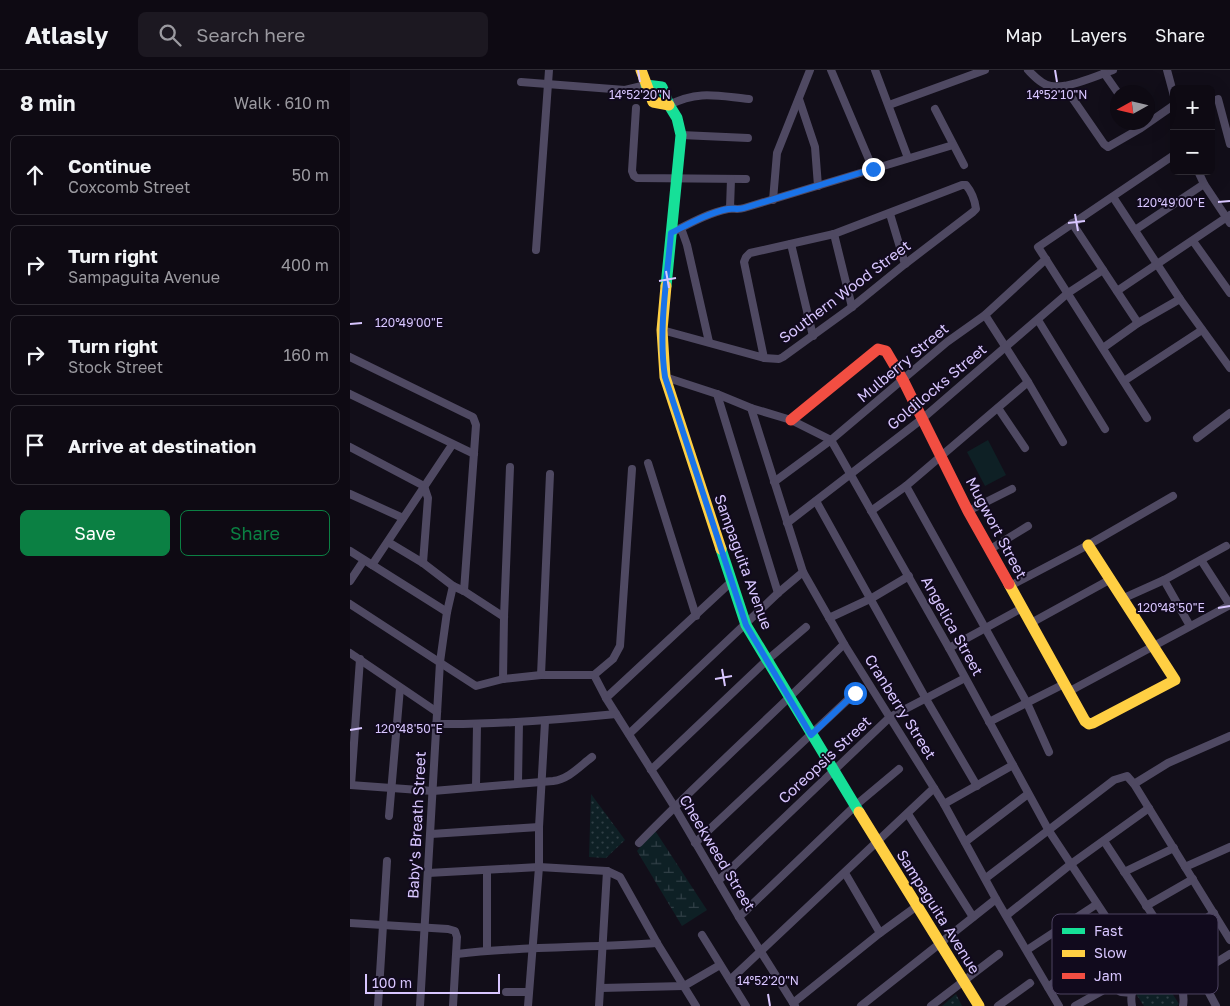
<!DOCTYPE html>
<meta charset="utf-8">
<style>
body{margin:0;font-family:"Golos Text",sans-serif;background:#1c1821;color:#f1f3f6}
.controls{position:absolute;right:15px;top:15px;display:grid;overflow:hidden;border-radius:8px;box-shadow:0 5px 20px #0002}
.controls button{width:45px;height:45px;display:grid;place-items:center;padding:0;border:0;border-bottom:1px solid #2e2b33;background:#0e0a13;color:#f1f3f6;font:25px sans-serif}
.compass{position:absolute;left:760px;top:15px;width:45px;height:45px;border-radius:50%;background:#0e0a13;box-shadow:0 5px 20px #0002;rotate:262deg}
.scale{position:absolute;left:15px;bottom:12px;width:135px;box-sizing:border-box;padding-left:5px;border:2px solid #d8c6ff;border-top:0;font-size:14px;line-height:18px;white-space:nowrap;color:#d8c6ff;-webkit-text-stroke:4px #110a1d;paint-order:stroke}
.stop{position:absolute;width:15px;height:15px;margin:-11px;border:4px solid #1a73e8;border-radius:50%;background:#fff}
.stop.end{background:#1a73e8;border-color:#fff;box-shadow:0 1px 5px #0008}
.list{margin:0;padding:0;list-style:none}
h2{display:flex;justify-content:space-between;align-items:center;height:65px;margin:0;padding:0 20px;font-size:21px}
h2 small{font-size:16px;font-weight:400;color:#9b9aa0}
.list li{display:grid;grid-template-columns:32px 1fr auto;gap:15px;align-items:center;box-sizing:border-box;height:80px;margin:0 10px 10px;padding:0 10px;border:1px solid #2e2b33;border-radius:8px}
.list b{display:block;font-size:19px;white-space:nowrap}
.list p{margin:0;font-size:16px;white-space:nowrap;color:#9b9aa0}
.list em{font-size:16px;font-style:normal;color:#9b9aa0}
.actions{display:flex;gap:10px;padding:15px 20px}
.actions a{flex:1;padding:11px 0;border:1px solid #0b8043;border-radius:8px;text-align:center;font-size:18px;color:#0b8043}
.actions .main{background:#0b8043;color:#fff}
.icon{flex:none;width:28px;height:28px;fill:none;stroke:currentColor;stroke-width:2;stroke-linecap:round;stroke-linejoin:round}
.map{position:relative;flex:none;width:880px;height:936px;overflow:hidden}
header{display:flex;align-items:center;gap:30px;box-sizing:border-box;height:70px;padding:0 25px;background:#0e0a13;border-bottom:1px solid #2e2b33}
header strong{font-size:24px}
nav{display:flex;gap:28px;margin-inline-start:auto;font-size:18px}
.search{width:350px;height:45px;background:#1c1821;display:flex;align-items:center;gap:12px;box-sizing:border-box;padding:0 18px;border-radius:8px;color:#9b9aa0;font-size:19px}
main{display:flex}
aside{flex:1;background:#0e0a13}
.map>svg:first-child{display:block}
.wetland{fill:url(#wetland-marsh)}
.park{fill:url(#park-dots)}
.garden{fill:#0e2025}
.lines{fill:none;stroke-linecap:round;stroke-linejoin:round}
.street{stroke:#4f4962;stroke-width:8}
.fast{stroke:#16e098;stroke-width:11}
.slow{stroke:#ffcf43;stroke-width:11}
.jam{stroke:#f24e42;stroke-width:11}
.route{stroke:#1a73e8;stroke-width:6}
.ticks{fill:none;stroke:#d8c6ff;stroke-width:2}
.labels{text-anchor:middle;stroke-width:4;stroke-linejoin:round;paint-order:stroke}
.street-label{font-size:15px;fill:#d8c6ff;stroke:#110a1d}
.key{fill:#110a1d;stroke:#4d4261;stroke-width:1}
.key-label{font-size:14px;fill:#d8c6ff}
.ticks-label{font-size:12px;text-anchor:middle;fill:#d8c6ff;stroke:#110a1d;stroke-width:4;stroke-linejoin:round;paint-order:stroke}
</style>
<header>
<strong>Atlasly</strong>
<div class="search"><svg class="icon" aria-label="search" viewBox="0 0 24 24"><circle cx="10" cy="10" r="6"/><path d="M15 15l6 6"/></svg>Search here</div>
<nav><a>Map</a><a>Layers</a><a>Share</a></nav>
</header>
<main>
<aside>
<h2>8 min<small>Walk · 610 m</small></h2>
<ul class="list">
<li><svg class="icon" aria-label="ahead" viewBox="0 0 24 24"><path d="M12 20V5M6 11l6-6 6 6"/></svg><div><b>Continue</b><p>Coxcomb Street</p></div><em>50 m</em></li>
<li><svg class="icon" aria-label="right" viewBox="0 0 24 24"><path d="M7 20v-9h11M14 6l5 5-5 5"/></svg><div><b>Turn right</b><p>Sampaguita Avenue</p></div><em>400 m</em></li>
<li><svg class="icon" aria-label="right" viewBox="0 0 24 24"><path d="M7 20v-9h11M14 6l5 5-5 5"/></svg><div><b>Turn right</b><p>Stock Street</p></div><em>160 m</em></li>
<li><svg class="icon" aria-label="arrive" viewBox="0 0 24 24"><path d="M6 21V4h12l-3 4 3 4H6"/></svg><div><b>Arrive at destination</b></div></li>
</ul>
<div class="actions"><a class="main">Save</a><a>Share</a></div>
</aside>
<div class="map">
<svg width="880" height="936" viewBox="0 0 880 936">
<defs>
<pattern id="wetland-marsh" width="20" height="14" patternUnits="userSpaceOnUse" patternTransform="scale(1.25)"><rect width="20" height="14" fill="#0e2025"/><path d="M1 5h8M5 5V1M11 12h8M15 12V8" fill="none" stroke="#303f46"/></pattern>
<pattern id="park-dots" width="8" height="8" patternUnits="userSpaceOnUse" patternTransform="scale(1.25)"><rect width="8" height="8" fill="#0e2025"/><path d="M2 2h.1M6 6h.1" fill="none" stroke="#303f46" stroke-width="1.8" stroke-linecap="round"/></pattern>
</defs>
<rect width="100%" height="100%" fill="#120e19"/>
<path class="wetland" d="M304,759L357,840L332,856L287,781Z"/>
<g class="park">
<path d="M241,724L275,770L256,788L239,787Z"/>
<path d="M812,907L829,934L827,936H794L786,924Z"/>
<path d="M606,924L612,936H592Z"/>
</g>
<path class="garden" d="M638,370L656,405L635,416L617,382Z"/>
<g class="lines">
<g class="street">
<path d="M481,0L523,99"/>
<path d="M525,0L558,88"/>
<path d="M678,0C684,6 692,15 701,16C717,19 747,6 763,0"/>
<path d="M817,0L824,26"/>
<path d="M754,3L768,23"/>
<path d="M171,12L275,20L296,15"/>
<path d="M714,16L754,74L758,77L791,58L824,35"/>
<path d="M449,29L465,77L468,116"/>
<path d="M868,29L880,74"/>
<path d="M319,35C349,20 367,26 399,29"/>
<path d="M539,35L635,0"/>
<path d="M286,38L282,101L284,106L287,108L396,109"/>
<path d="M585,39L614,95"/>
<path d="M331,65L398,68"/>
<path d="M848,101L854,114L880,153"/>
<path d="M763,127L830,229L880,298"/>
<path d="M423,130L427,83L460,0"/>
<path d="M380,138L381,109"/>
<path d="M540,144L555,194"/>
<path d="M722,153L788,253"/>
<path d="M331,158L337,175L359,272"/>
<path d="M785,160L854,114"/>
<path d="M321,163C339,154 358,143 378,139C383,138 388,140 394,138L603,75"/>
<path d="M484,164L502,237"/>
<path d="M843,171L880,223"/>
<path d="M441,174L463,266"/>
<path d="M186,180L199,0"/>
<path d="M767,221L880,145"/>
<path d="M635,245L678,312L713,372"/>
<path d="M688,250L755,359"/>
<path d="M312,260L414,288L429,289L433,287L502,237L555,194L623,142L626,139C625,131 621,121 616,115H612L484,164L400,183L396,187L394,192L414,288"/>
<path d="M753,278L788,253L830,229"/>
<path d="M0,287L123,347L126,355L114,521"/>
<path d="M315,307L367,324L401,338L441,350L481,370L599,578L699,761L795,906"/>
<path d="M774,311L852,260"/>
<path d="M0,324L124,384"/>
<path d="M367,324L428,523"/>
<path d="M401,338L453,502L494,574L594,734L646,829L709,936"/>
<path d="M648,338L675,378"/>
<path d="M797,348L688,177L824,85"/>
<path d="M847,368L880,343"/>
<path d="M0,377L74,416L78,428L73,493"/>
<path d="M298,393L346,546"/>
<path d="M424,412L481,370L597,272L635,245L696,189"/>
<path d="M556,416L677,633L699,682"/>
<path d="M0,424L53,448"/>
<path d="M466,431L576,629L627,716"/>
<path d="M521,441L556,416L678,312"/>
<path d="M618,441L662,419"/>
<path d="M437,453L572,349L718,223L753,200"/>
<path d="M38,472L73,493L103,516L114,521L154,547"/>
<path d="M639,480L678,456"/>
<path d="M0,481L97,542"/>
<path d="M851,490L880,535"/>
<path d="M22,495L102,375"/>
<path d="M814,510L840,556"/>
<path d="M0,511L14,490"/>
<path d="M660,516L738,475L823,426"/>
<path d="M774,528L814,510L876,476"/>
<path d="M0,534L126,616L153,609L191,605H244L256,628L324,736L389,847L445,936"/>
<path d="M479,548L522,528L559,506"/>
<path d="M681,553L761,509"/>
<path d="M599,578L672,538"/>
<path d="M0,583L87,642"/>
<path d="M191,605L200,404"/>
<path d="M244,605L263,589L270,576L282,399"/>
<path d="M153,609L154,547L160,397"/>
<path d="M718,622L880,535"/>
<path d="M256,628L381,512"/>
<path d="M639,652L714,614"/>
<path d="M86,654C146,655 206,650 266,644"/>
<path d="M279,664L428,523L453,502"/>
<path d="M301,700L416,591L456,557"/>
<path d="M168,713L169,652"/>
<path d="M784,714L818,693L880,666"/>
<path d="M0,715L83,721L203,711C219,709 230,696 242,687"/>
<path d="M1,715L10,589"/>
<path d="M126,717L127,655"/>
<path d="M594,734L663,695"/>
<path d="M558,744L623,847"/>
<path d="M39,746L50,618"/>
<path d="M81,764L189,757"/>
<path d="M754,771L819,870L826,869L864,843"/>
<path d="M615,772L678,724"/>
<path d="M289,773C355,705 426,642 494,574"/>
<path d="M345,773L505,623"/>
<path d="M835,797L880,777"/>
<path d="M774,802L824,778"/>
<path d="M78,803L189,797L257,801L270,807L307,873L346,936"/>
<path d="M495,803L530,863"/>
<path d="M636,808L764,710L777,706L784,714L880,870"/>
<path d="M368,811L540,647L615,608"/>
<path d="M796,836L843,809"/>
<path d="M657,845L721,794L799,738"/>
<path d="M389,847L506,735L549,699"/>
<path d="M0,853L98,859L105,861L107,867L103,936"/>
<path d="M352,865L396,936"/>
<path d="M137,880V801"/>
<path d="M677,880L747,834"/>
<path d="M107,884C172,876 240,878 307,873"/>
<path d="M849,904L866,936"/>
<path d="M380,910L584,718"/>
<path d="M830,915L880,884"/>
<path d="M761,916L771,922L782,923"/>
<path d="M698,917L740,886L769,869"/>
<path d="M251,918L334,916L370,895"/>
<path d="M156,922H178"/>
<path d="M443,933L530,863L567,836"/>
<path d="M28,936L37,791"/>
<path d="M70,936L90,592L97,542L103,516"/>
<path d="M178,936L189,797V757L195,652"/>
<path d="M249,936L257,801"/>
<path d="M511,936L646,829"/>
<path d="M581,936L649,884"/>
<path d="M648,936L680,913"/>
<path d="M725,936L761,916L740,886"/>
<path d="M782,936C774,893 840,893 833,936"/>
</g>
<g class="fast">
<path d="M296,15L312,17L319,35L327,48L331,65L316,216"/>
<path d="M371,479L396,555L509,742"/>
</g>
<g class="slow">
<path d="M291,0L303,32L319,35"/>
<path d="M316,216L312,260L315,307L371,479"/>
<path d="M659,514L735,651L739,654L743,653L825,610L738,475"/>
<path d="M509,742L629,936"/>
</g>
<path class="jam" d="M441,350L528,279L536,281L553,310L618,441L659,514"/>
</g>
<g class="lines">
<path class="route" d="M505,623L461,665L396,555L315,307C308,260 317,210 321,163C339,154 358,143 378,139C383,138 388,140 394,138L523,99"/>
</g>
<path class="ticks" d="M288,0L290,12M705,0L707,12M868,132L880,131M725,144L728,161M718,153L735,151M316,201L319,218M309,211L326,208M0,254L12,253M868,538L880,536M372,599L375,616M365,609L382,606M0,660L12,658M418,924L420,936"/>
<g class="labels">
<g class="street-label">
<text transform="translate(495 222) rotate(-37)" y="5">Southern Wood Street</text>
<text transform="translate(553 293) rotate(-40)" y="5">Mulberry Street</text>
<text transform="translate(587 317) rotate(-40)" y="5">Goldilocks Street</text>
<text transform="translate(646 458) rotate(62)" y="5">Mugwort Street</text>
<text transform="translate(393 492) rotate(70)" y="5">Sampaguita Avenue</text>
<text transform="translate(602 556) rotate(61)" y="5">Angelica Street</text>
<text transform="translate(550 637) rotate(58)" y="5">Cranberry Street</text>
<text transform="translate(475 690) rotate(-43)" y="5">Coreopsis Street</text>
<text transform="translate(67 755) rotate(-87)" y="5">Baby's Breath Street</text>
<text transform="translate(367 783) rotate(59)" y="5">Cheekweed Street</text>
<text transform="translate(588 842) rotate(58)" y="5">Sampaguita Avenue</text>
</g>
</g>
<rect x="702" y="844" width="166" height="80" rx="8" class="key"/>
<rect x="712" y="858" width="23" height="6" fill="#16e098"/>
<rect x="712" y="880" width="23" height="7" fill="#ffcf43"/>
<rect x="712" y="903" width="23" height="6" fill="#f24e42"/>
<g class="key-label">
<text x="744" y="866">Fast</text>
<text x="744" y="888">Slow</text>
<text x="744" y="911">Jam</text>
</g>
<g class="ticks-label">
<text x="290" y="29">14°52'20"N</text>
<text x="707" y="29">14°52'10"N</text>
<text x="821" y="137">120°49'00"E</text>
<text x="59" y="257">120°49'00"E</text>
<text x="821" y="542">120°48'50"E</text>
<text x="59" y="663">120°48'50"E</text>
<text x="418" y="915">14°52'20"N</text>
</g>
</svg>
<div class="controls">
<button>+</button>
<button>−</button>
</div>
<svg class="compass" viewBox="-18 -18 36 36"><path d="M0-13l5 13h-10z" fill="#e53935"/><path d="M0 13l5-13h-10z" fill="#9b9aa0"/></svg>
<div class="scale">100 m</div>
<div class="stop" style="left:505px;top:623px"></div>
<div class="stop end" style="left:523px;top:99px"></div>
</div>
</main>
